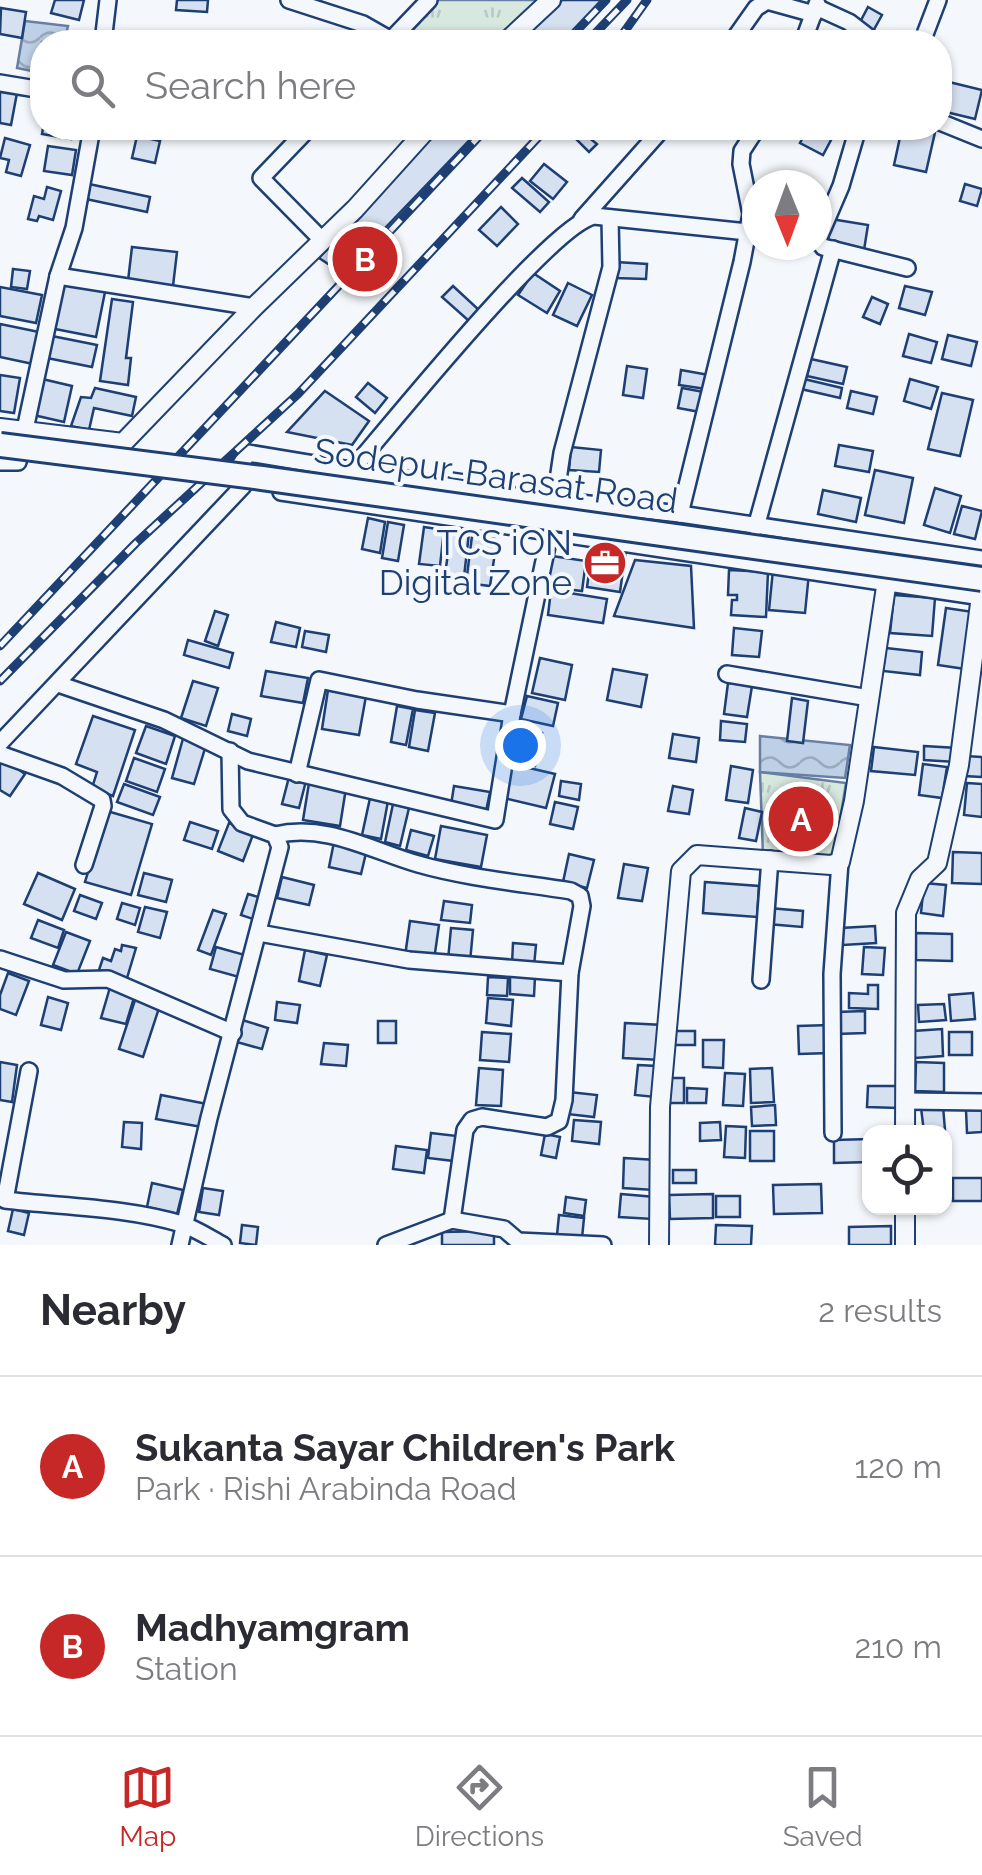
<!DOCTYPE html>
<meta charset="utf-8">
<style>
body{margin:0;font-family:Raleway,sans-serif;background:#f7f7f7;color:#2b2b33}
.controls{position:absolute;right:30px;bottom:30px;display:grid;overflow:hidden;border-radius:20px;box-shadow:0 2px 8px #0004}
.controls button{width:90px;height:90px;display:grid;place-items:center;padding:0;border:0;border-bottom:2px solid #e1e1e2;background:#fff;color:#2b2b33;font:50px sans-serif}
.compass{position:absolute;left:742px;top:170px;width:90px;height:90px;border-radius:50%;background:#fff;box-shadow:0 2px 8px #0004;rotate:179deg}
.you{position:absolute;left:520px;top:745px;width:35px;height:35px;margin:-25px;border:8px solid #fff;border-radius:50%;background:#1a73e8;box-shadow:0 0 0 15px #1a73e833}
.badge{display:grid;place-items:center;width:65px;height:65px;border-radius:50%;background:#c62828;color:#fff;font-size:32px;font-weight:700}
.pin{position:absolute;translate:-50% -50%;border:5px solid #fff;box-shadow:0 2px 10px #0006}
.list{margin:0;padding:0;list-style:none}
h2{display:flex;justify-content:space-between;align-items:center;height:130px;margin:0;padding:0 40px;font-size:42px}
h2 small{font-size:32px;font-weight:400;color:#7c7c81}
.list li{display:grid;grid-template-columns:65px 1fr auto;gap:30px;align-items:center;box-sizing:border-box;height:180px;padding:0 40px;border-top:2px solid #e1e1e2}
.list b{display:block;font-size:38px;white-space:nowrap}
.list p{margin:0;font-size:32px;white-space:nowrap;color:#7c7c81}
.list em{font-size:32px;font-style:normal;color:#7c7c81}
.icon{flex:none;width:55px;height:55px;fill:none;stroke:currentColor;stroke-width:2;stroke-linecap:round;stroke-linejoin:round}
.map{position:relative;flex:none;width:982px;height:1245px;overflow:hidden}
.search{position:absolute;background:#fff;box-shadow:0 2px 8px #0004;left:30px;right:30px;top:30px;height:110px;display:flex;align-items:center;gap:25px;box-sizing:border-box;padding:0 35px;border-radius:40px;color:#7c7c81;font-size:38px}
.sheet{height:490px;background:#fff}
nav{display:flex;justify-content:space-around;align-items:center;box-sizing:border-box;height:140px;border-top:2px solid #e1e1e2;background:#fff;font-size:28px;color:#7c7c81}
nav a{display:grid;justify-items:center;gap:5px}
nav .on{color:#c62828}
.map>svg:first-child{display:block}
.grass{fill:url(#grass-tufts);stroke:#687fa3;stroke-width:2.5}
.water{fill:url(#water-waves);stroke:#687fa3;stroke-width:2.5}
.building{fill:#d5e0f0;stroke:#1d3f73;stroke-width:2.5}
.lines{fill:none;stroke-linecap:round;stroke-linejoin:round}
.minor-casing{stroke:#1d3f73;stroke-width:20}
.tertiary-casing{stroke:#1d3f73;stroke-width:22}
.minor{stroke:#f4f7fb;stroke-width:15}
.tertiary{stroke:#f4f7fb;stroke-width:18}
.rail-casing{stroke:#1d3f73;stroke-width:9}
.rail{stroke:#f4f7fb;stroke-width:5;stroke-dasharray:15;stroke-linecap:butt}
.primary-bridge-casing{stroke:#1d3f73;stroke-width:28;stroke-linecap:butt}
.primary-bridge{stroke:#f4f7fb;stroke-width:22}
.labels{text-anchor:middle;stroke-width:8;stroke-linejoin:round;paint-order:stroke}
.street-label{font-size:35px;fill:#1d3f73;stroke:#f4f7fb}
.poi-label{font-size:35px;fill:#1d3f73;stroke:#f4f7fb;text-anchor:end}
</style>
<div class="map">
<svg width="982" height="1245" viewBox="0 0 982 1245">
<defs>
<pattern id="grass-tufts" width="24" height="20" patternUnits="userSpaceOnUse" patternTransform="scale(2.5)"><rect width="24" height="20" fill="#d7e8df"/><path d="M3 7l-1-3M5 7V3M7 7l1-3M15 17l-1-3M17 17v-4M19 17l1-3" fill="none" stroke="#b8c8c3"/></pattern>
<pattern id="water-waves" width="16" height="10" patternUnits="userSpaceOnUse" patternTransform="scale(2.5)"><rect width="16" height="10" fill="#bed0e5"/><path d="M0 5q4-4 8 0t8 0" fill="none" stroke="#9aaabe"/></pattern>
</defs>
<rect width="100%" height="100%" fill="#f4f7fb"/>
<g class="grass">
<path d="M424,0H593L551,42H433L404,30Z"/>
<path d="M760,772L846,783L834,857L763,856Z"/>
</g>
<g class="water">
<path d="M25,21L68,26L64,42H42V73L17,68Z"/>
<path d="M760,736L850,745L845,778L760,772Z"/>
</g>
<g class="building">
<path d="M55,0H84L79,20L51,13Z"/>
<path d="M177,0H208L207,12L176,10Z"/>
<path d="M562,0H603L562,42H520Z"/>
<path d="M868,7L882,15L872,33L858,26Z"/>
<path d="M1,8L26,12L22,38L0,34Z"/>
<path d="M949,82L982,90L975,119L942,111Z"/>
<path d="M0,90L17,93L11,125L0,123Z"/>
<path d="M43,128H72L71,139L42,134Z"/>
<path d="M436,128H481L342,273L319,258Z"/>
<path d="M577,128L597,144L589,152L571,134Z"/>
<path d="M808,128L831,140L823,155L800,143Z"/>
<path d="M902,128H936L926,172L894,165Z"/>
<path d="M137,136L160,141L155,163L132,158Z"/>
<path d="M5,138L30,145L21,176L6,172L9,160L0,158Z"/>
<path d="M48,146L76,150L72,175L44,171Z"/>
<path d="M544,164L567,182L553,199L530,181Z"/>
<path d="M522,178L549,202L540,212L512,188Z"/>
<path d="M89,184L150,197L147,212L86,199Z"/>
<path d="M965,184L982,189L977,206L960,201Z"/>
<path d="M47,187L61,191L53,220L39,216L37,221L28,219L34,196L44,199Z"/>
<path d="M501,207L518,224L497,246L479,230Z"/>
<path d="M831,219L868,225L864,250L827,244Z"/>
<path d="M132,247L177,252L173,286L128,281Z"/>
<path d="M616,262L647,264L646,279L615,278Z"/>
<path d="M13,269L30,271L27,289L11,287Z"/>
<path d="M533,273L560,291L547,313L518,295Z"/>
<path d="M58,283L105,292L96,337L50,328Z"/>
<path d="M568,283L592,295L577,326L553,315Z"/>
<path d="M453,286L479,310L469,321L442,297Z"/>
<path d="M905,286L932,292L925,315L899,308Z"/>
<path d="M0,287L42,295L36,323L0,316Z"/>
<path d="M872,297L888,304L880,324L863,317Z"/>
<path d="M112,299L133,302L126,358H131L128,385L100,381Z"/>
<path d="M0,324L39,332L33,364L0,357Z"/>
<path d="M909,334L937,342L931,363L903,356Z"/>
<path d="M47,335L97,345L92,367L42,357Z"/>
<path d="M948,335L977,342L971,366L942,359Z"/>
<path d="M811,359L847,367L843,384L807,376Z"/>
<path d="M627,366L647,369L643,398L623,395Z"/>
<path d="M681,370L709,375L706,389L679,385Z"/>
<path d="M0,375L20,378L14,413L0,411Z"/>
<path d="M38,378L72,386L64,422L29,414Z"/>
<path d="M804,379L842,388L840,398L801,389Z"/>
<path d="M910,379L938,387L931,409L904,401Z"/>
<path d="M368,383L387,398L375,413L356,397Z"/>
<path d="M95,388L136,397L132,416L94,408L89,430L71,426L81,397L91,398Z"/>
<path d="M682,388L704,392L700,412L678,408Z"/>
<path d="M325,391L369,421L352,445L287,432Z"/>
<path d="M851,391L877,397L873,414L847,408Z"/>
<path d="M942,393L973,400L960,456L928,449Z"/>
<path d="M839,445L873,451L869,472L835,466Z"/>
<path d="M571,447L601,450L599,472L569,470Z"/>
<path d="M875,470L913,478L904,523L865,515Z"/>
<path d="M935,488L961,496L950,533L924,525Z"/>
<path d="M823,490L861,498L856,522L818,514Z"/>
<path d="M962,506L982,511L975,539L954,534Z"/>
<path d="M368,518L385,522L380,553L362,549Z"/>
<path d="M388,522L404,525L398,561L382,558Z"/>
<path d="M424,527L444,530L440,566L419,564Z"/>
<path d="M451,531L469,533L464,577L445,575Z"/>
<path d="M472,536L497,539L490,586L466,583Z"/>
<path d="M593,544L626,549L620,592L587,587Z"/>
<path d="M552,556L586,561L582,591L548,587Z"/>
<path d="M635,560L691,566L694,628L614,616Z"/>
<path d="M729,570L768,572L766,617L731,615L732,600H737V595H728Z"/>
<path d="M773,570L809,573L805,613L769,610Z"/>
<path d="M551,590L607,599L603,623L548,615Z"/>
<path d="M894,595L935,598L932,636L890,633Z"/>
<path d="M946,608L973,612L965,669L938,665Z"/>
<path d="M215,611L228,615L218,646L205,641Z"/>
<path d="M276,622L300,628L296,647L271,642Z"/>
<path d="M734,628L762,631L759,657L732,655Z"/>
<path d="M305,631L329,635L326,652L302,647Z"/>
<path d="M188,640L233,653L229,668L184,655Z"/>
<path d="M886,648L922,652L920,675L883,671Z"/>
<path d="M540,658L572,665L565,700L532,693Z"/>
<path d="M613,669L647,675L641,707L607,700Z"/>
<path d="M266,671L308,678L303,703L261,696Z"/>
<path d="M193,681L218,688L206,726L181,718Z"/>
<path d="M728,683L752,686L747,717L724,714Z"/>
<path d="M328,690L366,696L359,735L322,729Z"/>
<path d="M527,696L558,703L553,726L521,719Z"/>
<path d="M792,698L808,701L803,743L787,741Z"/>
<path d="M397,706L413,709L406,745L391,742Z"/>
<path d="M415,710L435,713L428,751L409,747Z"/>
<path d="M232,714L251,719L247,736L228,731Z"/>
<path d="M93,716L135,730L113,796L92,788L97,772L76,764Z"/>
<path d="M721,721L747,724L745,742L720,740Z"/>
<path d="M146,726L175,736L166,764L136,753Z"/>
<path d="M519,728L542,733L535,766L512,761Z"/>
<path d="M673,734L699,738L696,762L669,758Z"/>
<path d="M184,735L207,742L194,784L172,778Z"/>
<path d="M924,746L957,748L956,762L924,760Z"/>
<path d="M874,747L918,752L915,775L871,771Z"/>
<path d="M965,756L982,757V777L964,776Z"/>
<path d="M134,758L165,769L157,792L126,781Z"/>
<path d="M4,759L25,774L10,796L0,790V765Z"/>
<path d="M512,764L555,774L546,808L504,798Z"/>
<path d="M923,764L947,767L942,798L919,795Z"/>
<path d="M731,766L753,770L748,803L726,800Z"/>
<path d="M289,777L306,781L299,808L282,804Z"/>
<path d="M561,781L581,784L579,800L559,796Z"/>
<path d="M309,783L346,788L340,826L303,820Z"/>
<path d="M967,783L982,784V817L964,815Z"/>
<path d="M124,784L160,797L153,815L117,802Z"/>
<path d="M454,786L490,792L486,811L451,805Z"/>
<path d="M673,786L693,790L689,814L668,811Z"/>
<path d="M370,798L388,801L381,839L362,835Z"/>
<path d="M555,802L578,807L573,829L550,824Z"/>
<path d="M393,804L409,808L400,846L385,842Z"/>
<path d="M745,808L762,812L756,841L739,838Z"/>
<path d="M107,811L152,824L131,895L85,882Z"/>
<path d="M190,822L218,831L212,849L184,840Z"/>
<path d="M229,823L254,832L243,861L218,851Z"/>
<path d="M441,826L487,835L481,867L435,859Z"/>
<path d="M411,830L434,836L428,856L406,850Z"/>
<path d="M334,842L367,849L361,874L329,867Z"/>
<path d="M953,852L982,853V884L952,883Z"/>
<path d="M569,854L594,860L587,888L563,882Z"/>
<path d="M624,864L648,868L642,901L618,898Z"/>
<path d="M38,873L75,889L62,920L24,904Z"/>
<path d="M144,873L172,880L166,902L138,895Z"/>
<path d="M282,877L314,885L309,905L277,898Z"/>
<path d="M705,882L759,886L757,917L703,913Z"/>
<path d="M924,883L946,885L943,916L921,913Z"/>
<path d="M248,894L265,899L259,921L241,915Z"/>
<path d="M80,895L102,903L96,919L74,911Z"/>
<path d="M444,901L472,905L470,923L441,920Z"/>
<path d="M122,903L140,908L135,925L117,919Z"/>
<path d="M145,907L167,912L160,938L138,932Z"/>
<path d="M769,908L803,911L802,927L768,924Z"/>
<path d="M213,910L226,914L211,955L198,950Z"/>
<path d="M38,920L64,930L58,948L31,938Z"/>
<path d="M410,921L439,925L434,960L405,956Z"/>
<path d="M875,926L876,943L843,945L841,928Z"/>
<path d="M451,928L473,930L470,962L448,960Z"/>
<path d="M66,932L90,941L77,974L53,965Z"/>
<path d="M916,933L952,934V961L916,960Z"/>
<path d="M513,943L536,945L534,966L512,964Z"/>
<path d="M122,945L136,948L127,978L99,970L103,958L111,961L115,949L121,951Z"/>
<path d="M216,947L245,955L239,977L210,969Z"/>
<path d="M864,947L885,948L883,975L862,974Z"/>
<path d="M305,950L327,955L320,986L299,981Z"/>
<path d="M8,973L29,981L16,1015L0,1009V995Z"/>
<path d="M510,976L535,977L534,996L510,994Z"/>
<path d="M488,977L508,978L507,996L487,995Z"/>
<path d="M111,984L136,991L126,1024L101,1018Z"/>
<path d="M868,985H878V1009L849,1008V993L868,994Z"/>
<path d="M973,993L975,1019L951,1021L949,995Z"/>
<path d="M48,997L68,1003L61,1030L41,1025Z"/>
<path d="M136,997L160,1005L143,1057L119,1049Z"/>
<path d="M488,998L513,1000L511,1026L486,1023Z"/>
<path d="M277,1002L300,1005L297,1023L275,1020Z"/>
<path d="M944,1004L946,1020L919,1022L918,1005Z"/>
<path d="M865,1011V1033L836,1034V1012Z"/>
<path d="M239,1019L268,1028L262,1049L233,1041Z"/>
<rect x="378" y="1021" width="18" height="22"/>
<path d="M625,1023L663,1025L661,1060L623,1058Z"/>
<path d="M830,1025V1053L799,1054L798,1026Z"/>
<path d="M942,1029L943,1056L915,1058L913,1031Z"/>
<rect x="674" y="1031" width="21" height="14"/>
<path d="M482,1032L511,1034L509,1062L480,1060Z"/>
<rect x="949" y="1032" width="23" height="23"/>
<path d="M703,1040H724L723,1068L703,1067Z"/>
<path d="M324,1043L348,1045L346,1066L321,1064Z"/>
<path d="M0,1062L17,1065L12,1102L0,1100Z"/>
<path d="M916,1062L944,1063V1092L915,1091Z"/>
<path d="M638,1065L657,1066L655,1097L635,1095Z"/>
<path d="M479,1068L503,1070L501,1106L476,1105Z"/>
<path d="M772,1068L774,1102L751,1103L750,1069Z"/>
<path d="M725,1073L745,1074L743,1106L723,1105Z"/>
<path d="M669,1078H684V1103H668Z"/>
<path d="M868,1086H898V1108L867,1107Z"/>
<path d="M687,1088L707,1089L706,1103H687Z"/>
<path d="M569,1092L597,1095L594,1117L567,1114Z"/>
<path d="M161,1095L207,1104L202,1127L156,1119Z"/>
<path d="M775,1105L776,1125L752,1126L751,1107Z"/>
<path d="M943,1106L945,1130L924,1132L921,1108Z"/>
<path d="M966,1110H982V1132L967,1133Z"/>
<path d="M574,1120L601,1122L599,1144L572,1141Z"/>
<path d="M124,1122L142,1123L141,1149L122,1147Z"/>
<path d="M720,1122L721,1140L700,1141V1123Z"/>
<path d="M726,1126L746,1127L745,1158L724,1157Z"/>
<rect x="750" y="1131" width="24" height="30"/>
<path d="M431,1133L457,1136L454,1161L428,1158Z"/>
<path d="M545,1134L560,1137L556,1158L541,1155Z"/>
<path d="M870,1139V1162L834,1163V1140Z"/>
<path d="M396,1146L427,1150L424,1173L393,1169Z"/>
<path d="M624,1158L656,1160L654,1190L623,1188Z"/>
<rect x="673" y="1170" width="23" height="13"/>
<rect x="953" y="1178" width="29" height="23"/>
<path d="M152,1183L183,1190L177,1214L147,1207Z"/>
<path d="M821,1184L822,1213L774,1214L773,1185Z"/>
<path d="M203,1188L223,1191L219,1215L199,1212Z"/>
<path d="M621,1194L655,1197L653,1219L619,1217Z"/>
<path d="M713,1194V1218L670,1219L669,1195Z"/>
<rect x="716" y="1196" width="24" height="21"/>
<path d="M566,1197L586,1200L584,1216L564,1213Z"/>
<path d="M13,1209L29,1213L24,1235L8,1231Z"/>
<path d="M559,1215L584,1218L582,1238L557,1235Z"/>
<path d="M242,1225L258,1227L256,1245L240,1243Z"/>
<path d="M716,1225L752,1226L751,1245H715Z"/>
<path d="M891,1226V1245H849V1227Z"/>
<path d="M494,1231V1245H442V1232Z"/>
</g>
<g class="lines">
<g class="minor-casing">
<g id="minor">
<path d="M289,0L363,24L391,40"/>
<path d="M816,7L849,22L875,42"/>
<path d="M103,42L108,0"/>
<path d="M389,42L429,0"/>
<path d="M732,42L756,8L767,1L814,14"/>
<path d="M803,42L817,4"/>
<path d="M922,42L938,0"/>
<path d="M0,83L42,90"/>
<path d="M940,122L982,139"/>
<path d="M309,128L261,178L323,241"/>
<path d="M582,219L663,128"/>
<path d="M817,242L841,186L858,128"/>
<path d="M823,247L907,268"/>
<path d="M58,276L254,307"/>
<path d="M0,462H18L58,276L74,228L92,128"/>
<path d="M350,472C389,427 550,226 594,216L757,233"/>
<path d="M242,482L239,467L248,453L489,493L680,514L982,559"/>
<path d="M281,492L982,597"/>
<path d="M555,500L562,453L611,267L610,218"/>
<path d="M680,514L742,262L751,214L741,164L742,151L757,128"/>
<path d="M756,527L833,249"/>
<path d="M727,674L869,698"/>
<path d="M58,684L164,720L248,761L495,820L512,714"/>
<path d="M0,743L243,486"/>
<path d="M0,754L62,776L102,800L103,806L84,865"/>
<path d="M297,774L319,680L417,700L512,714L550,532"/>
<path d="M275,835C326,823 370,850 418,864C467,878 521,883 571,891L580,896L582,906L570,973L564,1100L559,1121L547,1127L482,1117L472,1120L465,1130L452,1220"/>
<path d="M259,933L409,960L570,973"/>
<path d="M0,959L64,980L108,979L233,1033"/>
<path d="M761,980L770,859"/>
<path d="M29,1071L5,1200C63,1207 125,1207 182,1224C196,1229 210,1238 223,1245"/>
<path d="M906,1101L982,1102"/>
<path d="M833,1133L832,974L840,862"/>
<path d="M180,1245L209,1118L280,847L275,835L242,823L231,809L230,751"/>
<path d="M386,1245L452,1220L504,1229L518,1241L603,1245"/>
</g>
</g>
<g class="tertiary-casing">
<g id="tertiary">
<path d="M506,42L551,0"/>
<path d="M0,428L123,443L254,307L355,209L428,128"/>
<path d="M905,1132L906,913L920,879L937,863L959,765L981,596"/>
<path d="M659,1245L660,1107L681,871L697,855L831,865L840,862L854,801L887,580"/>
<path d="M905,1245V1208"/>
</g>
</g>
<use href="#minor" class="minor"/>
<use href="#tertiary" class="tertiary"/>
<g class="rail-casing">
<g id="rail">
<path d="M566,42L606,0"/>
<path d="M587,42L627,0"/>
<path d="M617,42L647,0"/>
<path d="M0,646L487,128"/>
<path d="M0,681L136,543L298,394L547,128"/>
</g>
</g>
<use href="#rail" class="rail"/>
<g class="primary-bridge-casing">
<path id="primary-bridge" d="M0,445L262,478L982,579"/>
</g>
<use href="#primary-bridge" class="primary-bridge"/>
</g>
<defs>
<g id="office-disc" transform="scale(2.25)"><circle r="9.5" fill="#c62828" stroke="#f4f7fb"/><path d="M-6-3h4V-5.5h4V-3h4V5H-6ZM-1-4.5V-3h2v-1.5ZM-6 0V1H6V0Z" fill="#fff"/></g>
</defs>
<g fill-rule="evenodd">
<use href="#office-disc" x="605" y="563"/>
</g>
<g class="labels">
<g class="street-label">
<text transform="translate(496 476) rotate(8)" y="12">Sodepur-Barasat Road</text>
</g>
<g class="poi-label">
<text x="572" y="555">TCS iON<tspan x="572" dy="40">Digital Zone</tspan></text>
</g>
</g>
</svg>
<div class="controls">
<button><svg class="icon" aria-label="locate" viewBox="0 0 24 24"><circle cx="12" cy="12" r="6"/><path d="M12 2v4M12 18v4M2 12h4M18 12h4"/></svg></button>
</div>
<svg class="compass" viewBox="-18 -18 36 36"><path d="M0-13l5 13h-10z" fill="#e53935"/><path d="M0 13l5-13h-10z" fill="#7c7c81"/></svg>
<div class="you"></div>
<div class="pin badge" style="left:801px;top:819px">A</div>
<div class="pin badge" style="left:365px;top:259px">B</div>
<div class="search"><svg class="icon" aria-label="search" viewBox="0 0 24 24"><circle cx="10" cy="10" r="6"/><path d="M15 15l6 6"/></svg>Search here</div>
</div>
<section class="sheet">
<h2>Nearby<small>2 results</small></h2>
<ul class="list">
<li><span class="badge">A</span><div><b>Sukanta Sayar Children's Park</b><p>Park · Rishi Arabinda Road</p></div><em>120 m</em></li>
<li><span class="badge">B</span><div><b>Madhyamgram</b><p>Station</p></div><em>210 m</em></li>
</ul>
</section>
<nav>
<a class="on"><svg class="icon" aria-label="map" viewBox="0 0 24 24"><path d="M3 6l6-2 6 2 6-2v14l-6 2-6-2-6 2zM9 4v14M15 6v14"/></svg>Map</a>
<a><svg class="icon" aria-label="directions" viewBox="0 0 24 24"><path d="M12 3l9 9-9 9-9-9zM9 14v-3h6M13 9l2 2-2 2"/></svg>Directions</a>
<a><svg class="icon" aria-label="saved" viewBox="0 0 24 24"><path d="M7 4h10v16l-5-4-5 4z"/></svg>Saved</a>
</nav>
